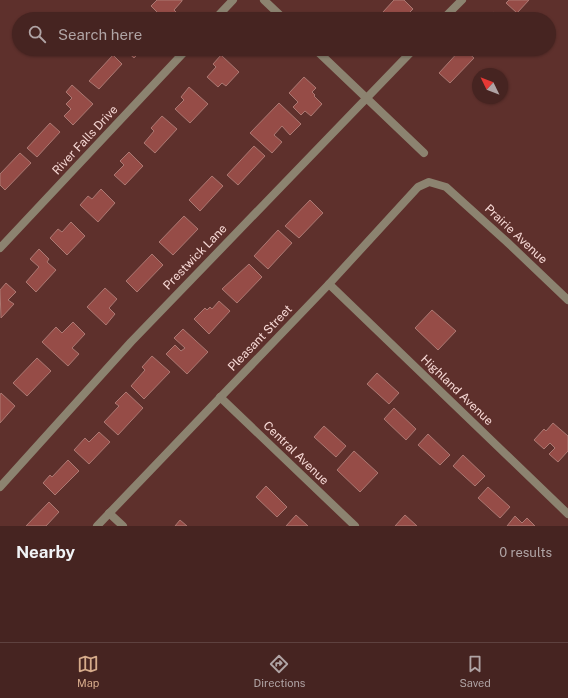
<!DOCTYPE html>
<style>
body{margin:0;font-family:"Public Sans",sans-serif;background:#50302e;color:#f1f3f6}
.compass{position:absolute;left:472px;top:68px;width:36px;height:36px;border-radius:50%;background:#462421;box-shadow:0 1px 3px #0004;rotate:313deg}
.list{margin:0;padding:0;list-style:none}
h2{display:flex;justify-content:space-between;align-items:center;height:52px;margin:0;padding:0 16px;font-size:17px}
h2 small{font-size:13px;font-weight:400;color:#b0a4a5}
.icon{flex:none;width:22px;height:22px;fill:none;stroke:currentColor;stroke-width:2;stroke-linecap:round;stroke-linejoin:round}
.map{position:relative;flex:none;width:568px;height:526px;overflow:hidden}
.search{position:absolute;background:#462421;box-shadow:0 1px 3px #0004;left:12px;right:12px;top:12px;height:44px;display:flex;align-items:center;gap:10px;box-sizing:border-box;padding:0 14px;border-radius:22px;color:#b0a4a5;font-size:15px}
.sheet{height:116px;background:#462421}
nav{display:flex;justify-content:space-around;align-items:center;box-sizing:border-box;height:56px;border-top:1px solid #5e413f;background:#462421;font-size:11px;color:#b0a4a5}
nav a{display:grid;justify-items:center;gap:2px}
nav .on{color:#d6ab8b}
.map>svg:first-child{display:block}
.building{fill:#964c47;stroke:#ac7872}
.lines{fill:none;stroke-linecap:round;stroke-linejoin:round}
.street{stroke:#8c8370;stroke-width:8}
.labels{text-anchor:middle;stroke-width:3;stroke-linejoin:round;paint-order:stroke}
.street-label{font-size:12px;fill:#f6d8d5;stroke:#5e302c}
</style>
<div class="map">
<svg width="568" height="526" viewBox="0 0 568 526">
<rect width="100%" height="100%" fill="#5e302c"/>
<g class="building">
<path d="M157,0H182V1L174,10L178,14L173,19H164L151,6Z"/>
<path d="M394,0H404L413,9L403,19H386L388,17L383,12Z"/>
<path d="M509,0H529L517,13L506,3Z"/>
<path d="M493,12L501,19H487Z"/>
<path d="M124,49H143L134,58Z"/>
<path d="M357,49H368L363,54Z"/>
<path d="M461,49H464L474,58L450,83L439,73Z"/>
<path d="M113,55L122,64L99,89L89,81Z"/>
<path d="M221,55L239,72L226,86L222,83L218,87L207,77L216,67L213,64Z"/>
<path d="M304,77L316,88L312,92L315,95L314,96L322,104L311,116L305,111L301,115L293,107L298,102L289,93Z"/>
<path d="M72,85L93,104L73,125L64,116L71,109L66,104L72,98L66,92Z"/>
<path d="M189,87L208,104L190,123L175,109L184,100L181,97Z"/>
<path d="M279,103L301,124L290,135L282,126L274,135L282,142L272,153L250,133Z"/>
<path d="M162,116L177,129L155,153L144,143L154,131L151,128Z"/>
<path d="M50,123L60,132L37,157L27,148Z"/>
<path d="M254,146L265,156L238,185L227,175Z"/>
<path d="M129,152L143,166L125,185L114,175L124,165L120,161Z"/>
<path d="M20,153L31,163L5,190L0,185V174Z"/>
<path d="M212,176L223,186L200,211L189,200Z"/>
<path d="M101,189L115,203L98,222L80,205L88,196L92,199Z"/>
<path d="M310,200L323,213L299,238L285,226Z"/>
<path d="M184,216L198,229L173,255L159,242Z"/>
<path d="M71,222L85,236L67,255L50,238L58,229L62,232Z"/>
<path d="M278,230L292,243L268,269L254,256Z"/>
<path d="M39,249L49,259L47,262L56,270L36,292L26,282L39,267L30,259Z"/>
<path d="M152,254L163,265L137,292L126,281Z"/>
<path d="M249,264L262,277L237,303L222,289Z"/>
<path d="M6,283L16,292L8,300L14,304L1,318L0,290Z"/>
<path d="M105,288L117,299L109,308L115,314L106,325L87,307Z"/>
<path d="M219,301L230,311L209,334L194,319L205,308L207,310L210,307L212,309Z"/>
<path d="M432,310L456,331L438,350L415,328Z"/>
<path d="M73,322L85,334L72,348L79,354L68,366L42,342L56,327L62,333Z"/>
<path d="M183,329L208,352L187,374L166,354L175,345L181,351L185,348L174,338Z"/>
<path d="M152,356L170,372L144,399L131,386L145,370L142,367Z"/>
<path d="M37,358L51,371L27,396L13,383Z"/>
<path d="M377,373L399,393L389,404L367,384Z"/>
<path d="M126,392L143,408L118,435L104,422L119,406L115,403Z"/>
<path d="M1,393L15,406L0,423V395Z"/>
<path d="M394,408L416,429L406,440L384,419Z"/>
<path d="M553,423L568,436V451L558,462L549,454L555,448L550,443L544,449L534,440L544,429L546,431Z"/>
<path d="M324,426L346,446L336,457L314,437Z"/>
<path d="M99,432L110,442L89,464L74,450L85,438L89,442Z"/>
<path d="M428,434L450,455L440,465L418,445Z"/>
<path d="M354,451L378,473L360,492L337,470Z"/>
<path d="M463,455L485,476L475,486L453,466Z"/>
<path d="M68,460L79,471L55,495L43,483L50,475L52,477Z"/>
<path d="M266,486L287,507L277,517L256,497Z"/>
<path d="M488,487L510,507L500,518L478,498Z"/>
<path d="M49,502L59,512L46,526H26Z"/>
<path d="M296,515L308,526H286Z"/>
<path d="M405,515L417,526H395Z"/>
<path d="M515,516L522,523L527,518L535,526H507Z"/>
<path d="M180,520L187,526H175Z"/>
</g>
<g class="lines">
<g class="street">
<path d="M264,0L284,19"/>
<path d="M215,19L233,0"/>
<path d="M443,19L462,0"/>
<path d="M315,49L424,153"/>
<path d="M0,248L187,49"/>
<path d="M329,284L568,514"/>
<path d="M220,397L355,526"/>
<path d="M0,487L131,342L414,49"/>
<path d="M109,513L123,526"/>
<path d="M97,526L329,284L418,187L429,182L446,187L507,242L568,300"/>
</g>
</g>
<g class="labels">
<g class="street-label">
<text transform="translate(85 140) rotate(-47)" y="4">River Falls Drive</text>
<text transform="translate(516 234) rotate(43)" y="4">Prairie Avenue</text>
<text transform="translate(195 257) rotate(-46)" y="4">Prestwick Lane</text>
<text transform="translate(260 338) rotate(-46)" y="4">Pleasant Street</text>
<text transform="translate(457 390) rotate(44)" y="4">Highland Avenue</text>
<text transform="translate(296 453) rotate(44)" y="4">Central Avenue</text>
</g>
</g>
</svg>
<svg class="compass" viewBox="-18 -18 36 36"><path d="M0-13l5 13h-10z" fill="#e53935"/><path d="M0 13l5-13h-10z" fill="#b0a4a5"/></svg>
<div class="search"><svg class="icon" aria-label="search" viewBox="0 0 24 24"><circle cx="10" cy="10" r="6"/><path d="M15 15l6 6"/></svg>Search here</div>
</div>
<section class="sheet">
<h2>Nearby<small>0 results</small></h2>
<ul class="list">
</ul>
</section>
<nav>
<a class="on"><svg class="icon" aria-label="map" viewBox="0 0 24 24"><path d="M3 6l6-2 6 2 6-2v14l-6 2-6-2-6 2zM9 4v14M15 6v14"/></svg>Map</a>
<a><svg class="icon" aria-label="directions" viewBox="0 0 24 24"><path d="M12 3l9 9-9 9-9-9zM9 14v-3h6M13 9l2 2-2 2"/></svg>Directions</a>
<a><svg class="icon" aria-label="saved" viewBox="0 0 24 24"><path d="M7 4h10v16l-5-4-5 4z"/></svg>Saved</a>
</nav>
